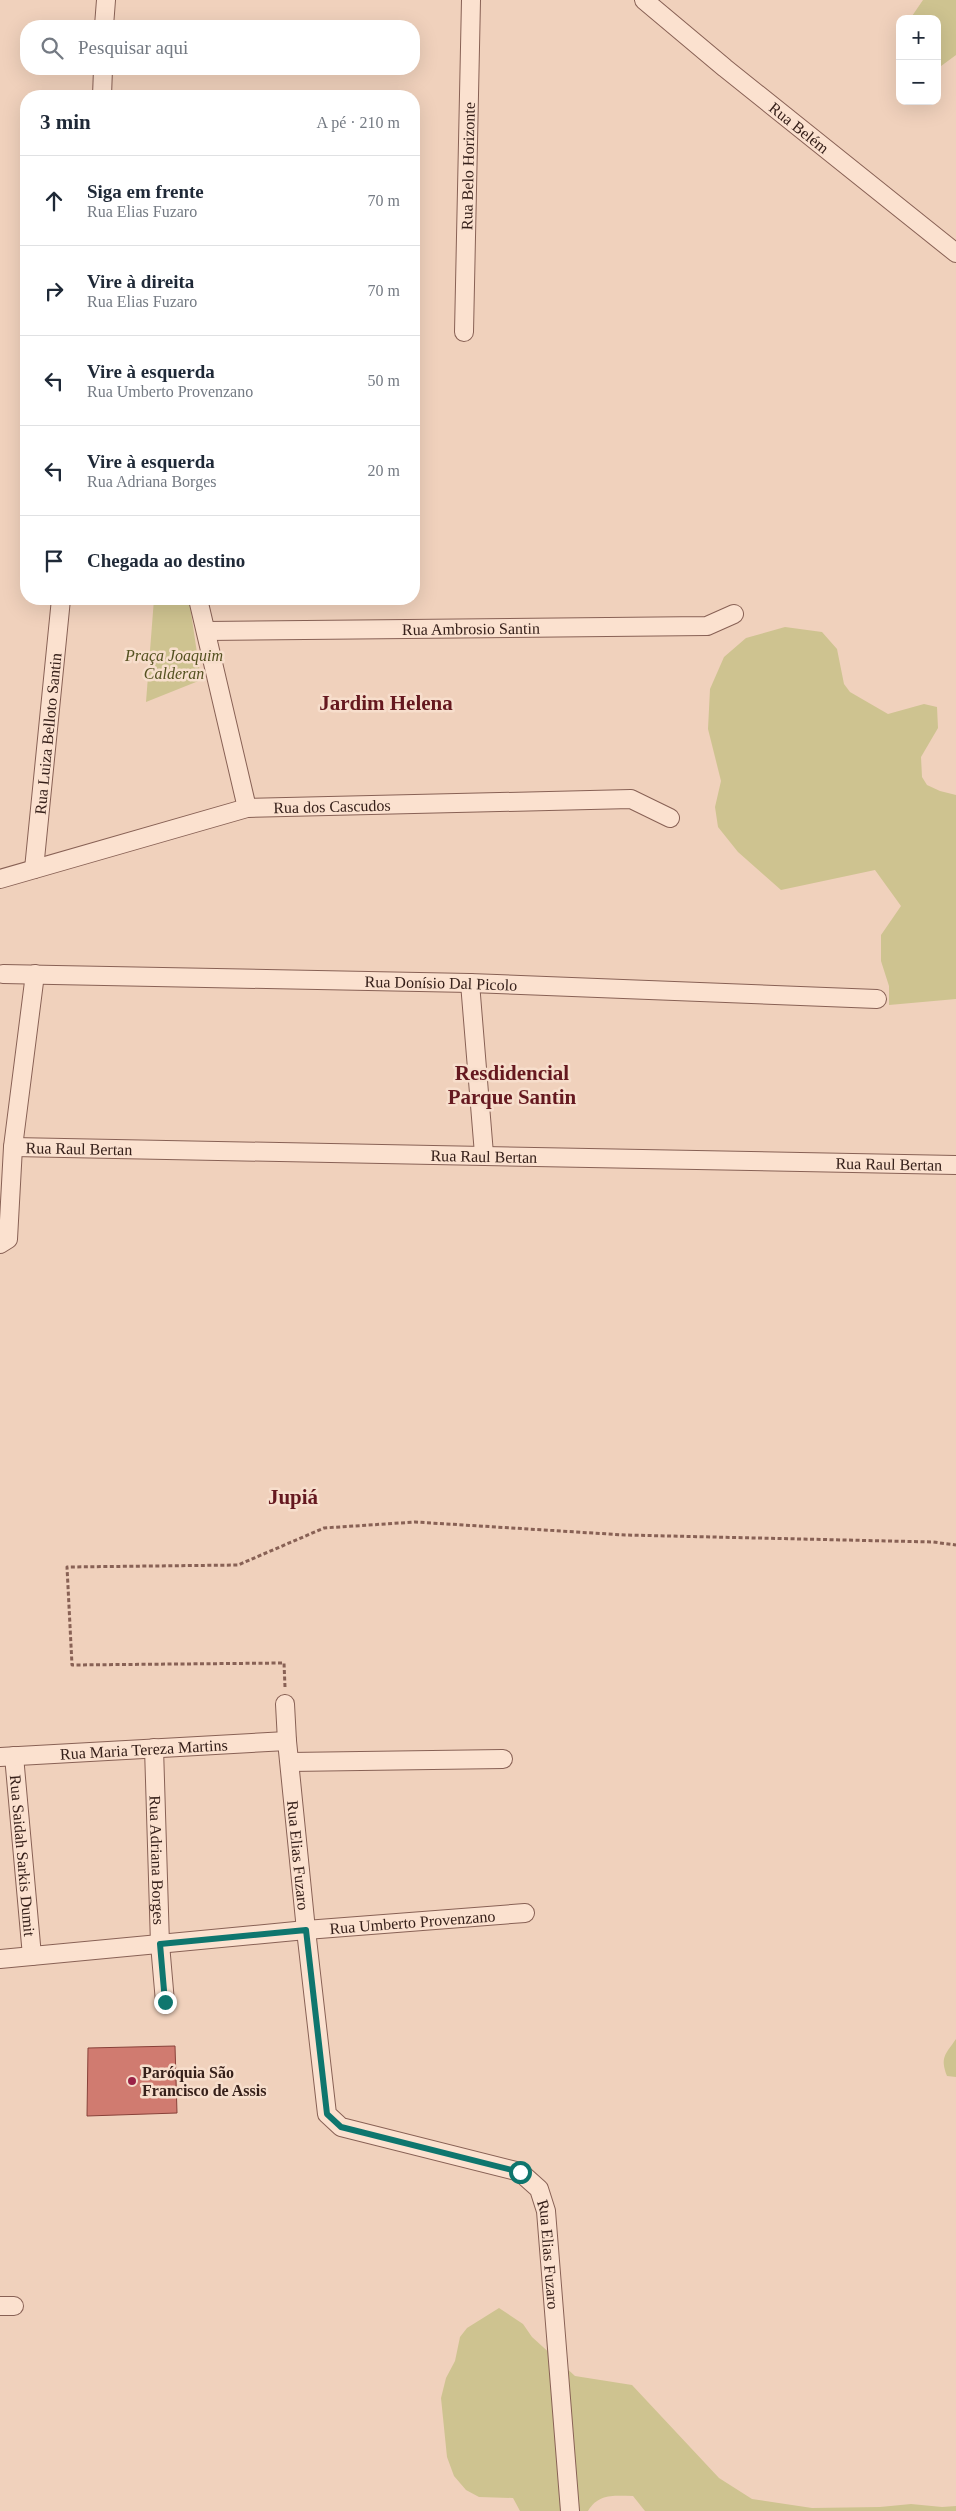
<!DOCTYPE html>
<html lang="pt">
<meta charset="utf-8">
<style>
body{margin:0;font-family:"Times New Roman",serif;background:#f6f6f7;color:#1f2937}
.controls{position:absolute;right:15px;top:15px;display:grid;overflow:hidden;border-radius:10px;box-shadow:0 5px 20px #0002}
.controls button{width:45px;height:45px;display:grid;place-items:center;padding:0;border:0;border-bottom:1px solid #e0e1e3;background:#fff;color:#1f2937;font:25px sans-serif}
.stop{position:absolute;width:15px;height:15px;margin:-11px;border:4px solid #0f766e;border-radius:50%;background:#fff}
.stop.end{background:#0f766e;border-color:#fff;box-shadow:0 1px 5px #0008}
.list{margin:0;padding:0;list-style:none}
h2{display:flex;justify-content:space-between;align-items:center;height:65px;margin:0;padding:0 20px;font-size:21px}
h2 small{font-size:16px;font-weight:400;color:#747a83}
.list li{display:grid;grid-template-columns:32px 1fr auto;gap:15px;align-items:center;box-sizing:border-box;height:90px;padding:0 20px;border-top:1px solid #e0e1e3}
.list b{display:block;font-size:19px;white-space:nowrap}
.list p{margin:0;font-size:16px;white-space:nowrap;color:#747a83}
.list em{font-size:16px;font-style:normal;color:#747a83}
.icon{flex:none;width:28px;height:28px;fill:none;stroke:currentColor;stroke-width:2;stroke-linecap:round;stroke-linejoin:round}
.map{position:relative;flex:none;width:956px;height:2511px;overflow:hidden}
.search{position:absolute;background:#fff;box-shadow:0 5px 20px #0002;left:20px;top:20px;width:400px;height:55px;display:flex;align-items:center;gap:12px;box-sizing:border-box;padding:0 18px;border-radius:20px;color:#747a83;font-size:19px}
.panel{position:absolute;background:#fff;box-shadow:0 5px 20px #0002;left:20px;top:90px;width:400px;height:515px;border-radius:20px}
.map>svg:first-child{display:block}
.green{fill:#cec390}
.building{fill:#d07b70;stroke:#884139}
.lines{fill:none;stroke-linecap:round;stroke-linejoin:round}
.minor-casing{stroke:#886155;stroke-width:20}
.path{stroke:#886155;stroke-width:3;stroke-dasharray:4 2.5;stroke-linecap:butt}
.minor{stroke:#fbe1cf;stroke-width:18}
.route{stroke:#0f766e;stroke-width:6}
.poi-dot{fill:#9a2247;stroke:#f7decc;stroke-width:2}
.labels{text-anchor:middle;stroke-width:5;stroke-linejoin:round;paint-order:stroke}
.street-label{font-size:16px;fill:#36201a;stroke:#f7decc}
.park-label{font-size:16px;font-style:italic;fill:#545120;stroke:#f7decc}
.poi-label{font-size:16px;font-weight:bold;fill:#36201a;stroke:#f7decc;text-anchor:start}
.district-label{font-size:21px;font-weight:bold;fill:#65181f;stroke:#f7decc}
</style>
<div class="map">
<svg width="956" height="2511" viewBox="0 0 956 2511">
<rect width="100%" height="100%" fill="#f0d1bc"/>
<g class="green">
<path d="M923,0H956V55L937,69V19H910Z"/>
<path d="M154,599H189L201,680L146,702Z"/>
<path d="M785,627L822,632L837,649L844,684L850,692L888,714L924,704L937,707L938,728L921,757L922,777L927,785L940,791L956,795V999L889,1005V986L881,961V935L901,906L875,870L781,890L738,852L718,827L715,807L721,781L708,729L710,689L724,657L746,638Z"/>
<path d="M956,2039V2077L947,2076C940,2057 945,2055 956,2039Z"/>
<path d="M499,2308L523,2324L532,2337L575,2376L632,2385L719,2478L752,2499L812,2508L880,2507L911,2504L942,2507L956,2506V2511H645L633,2496C614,2496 599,2493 588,2511H520L513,2498L479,2497L466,2490L454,2476L447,2457L441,2398L446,2378L455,2361L460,2337L467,2328Z"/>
</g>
<path class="building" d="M175,2046L177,2113L87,2116L88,2048Z"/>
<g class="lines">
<g class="minor-casing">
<g id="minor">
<path id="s1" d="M644,0L725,68L956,253"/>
<path d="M104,26L106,0"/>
<path d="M102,96L103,69"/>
<path id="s2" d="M464,332L471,0"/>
<path d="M198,599L247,808"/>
<path id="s3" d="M206,631L707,626L734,614"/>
<path id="s4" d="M34,869L61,599"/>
<path id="s5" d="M0,879L247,808L631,799L670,818"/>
<path id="s6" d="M3,974L470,983L877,999"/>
<path d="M470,983L484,1154"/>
<path id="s7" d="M13,1147L956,1165"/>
<path d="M0,1244L8,1239L13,1147L35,974"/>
<path id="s8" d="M285,1704L287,1741L306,1930L327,2114L341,2127L520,2172L539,2189L546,2211L570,2511"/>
<path id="s9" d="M154,1748L160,1944L165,2002"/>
<path id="s10" d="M14,1756L32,1956"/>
<path id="s11" d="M0,1757L287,1741"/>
<path d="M290,1762L503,1759"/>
<path id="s12" d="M0,1959L306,1930L525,1913"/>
<path d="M0,2306H14"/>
</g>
</g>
<path class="path" d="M285,1687L284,1663L72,1665L67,1567L238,1565L324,1528L415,1522L625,1535L933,1542L956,1545"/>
<use href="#minor" class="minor"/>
</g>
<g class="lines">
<path class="route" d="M165,2002L160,1944L306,1930L327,2114L341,2127L520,2172"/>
</g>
<circle class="poi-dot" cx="132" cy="2081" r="5"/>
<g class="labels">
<g class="street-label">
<text dy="6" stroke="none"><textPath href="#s1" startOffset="201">Rua Belém</textPath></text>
<text dy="6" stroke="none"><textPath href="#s2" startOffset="166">Rua Belo Horizonte</textPath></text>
<text dy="6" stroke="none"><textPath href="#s3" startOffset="265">Rua Ambrosio Santin</textPath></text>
<text dy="6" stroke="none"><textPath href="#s4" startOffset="136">Rua Luiza Belloto Santin</textPath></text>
<text dy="6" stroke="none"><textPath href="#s5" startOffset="342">Rua dos Cascudos</textPath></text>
<text dy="6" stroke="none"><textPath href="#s6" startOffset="438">Rua Donísio Dal Picolo</textPath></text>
<text dy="6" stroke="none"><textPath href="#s7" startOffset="66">Rua Raul Bertan</textPath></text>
<text dy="6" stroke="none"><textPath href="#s7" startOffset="471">Rua Raul Bertan</textPath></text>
<text dy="6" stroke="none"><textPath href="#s7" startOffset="876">Rua Raul Bertan</textPath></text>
<text dy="6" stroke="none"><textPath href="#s11" startOffset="144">Rua Maria Tereza Martins</textPath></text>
<text dy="6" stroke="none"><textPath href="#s10" startOffset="100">Rua Saidah Sarkis Dumit</textPath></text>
<text dy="6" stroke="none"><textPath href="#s8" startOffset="152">Rua Elias Fuzaro</textPath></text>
<text dy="6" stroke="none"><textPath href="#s9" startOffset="112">Rua Adriana Borges</textPath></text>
<text dy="6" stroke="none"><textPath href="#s12" startOffset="414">Rua Umberto Provenzano</textPath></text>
<text dy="6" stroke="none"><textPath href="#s8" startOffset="708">Rua Elias Fuzaro</textPath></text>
</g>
<g class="park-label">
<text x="174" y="661">Praça Joaquim<tspan x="174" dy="18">Calderan</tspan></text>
</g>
<g class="poi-label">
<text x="142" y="2078">Paróquia São<tspan x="142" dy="18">Francisco de Assis</tspan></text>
</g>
<g class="district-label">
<text x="386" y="710">Jardim Helena</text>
<text x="512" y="1080">Resdidencial<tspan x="512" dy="24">Parque Santin</tspan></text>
<text x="293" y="1504">Jupiá</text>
</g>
</g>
</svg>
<div class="controls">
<button>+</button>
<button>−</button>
</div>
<div class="stop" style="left:520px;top:2172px"></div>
<div class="stop end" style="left:165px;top:2002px"></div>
<div class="search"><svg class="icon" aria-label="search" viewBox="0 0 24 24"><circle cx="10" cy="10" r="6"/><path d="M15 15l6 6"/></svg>Pesquisar aqui</div>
<section class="panel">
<h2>3 min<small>A pé · 210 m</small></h2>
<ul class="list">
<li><svg class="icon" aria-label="ahead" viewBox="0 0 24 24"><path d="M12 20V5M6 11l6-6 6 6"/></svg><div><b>Siga em frente</b><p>Rua Elias Fuzaro</p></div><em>70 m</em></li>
<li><svg class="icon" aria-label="right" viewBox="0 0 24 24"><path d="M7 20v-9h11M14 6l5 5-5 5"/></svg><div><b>Vire à direita</b><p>Rua Elias Fuzaro</p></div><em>70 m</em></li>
<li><svg class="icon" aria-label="left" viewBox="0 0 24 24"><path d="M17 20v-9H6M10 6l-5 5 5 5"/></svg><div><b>Vire à esquerda</b><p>Rua Umberto Provenzano</p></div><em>50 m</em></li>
<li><svg class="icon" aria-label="left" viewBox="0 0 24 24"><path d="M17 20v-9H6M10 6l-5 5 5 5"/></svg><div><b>Vire à esquerda</b><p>Rua Adriana Borges</p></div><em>20 m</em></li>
<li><svg class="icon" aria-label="arrive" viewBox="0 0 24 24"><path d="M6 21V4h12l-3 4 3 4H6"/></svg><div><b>Chegada ao destino</b></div></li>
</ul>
</section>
</div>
